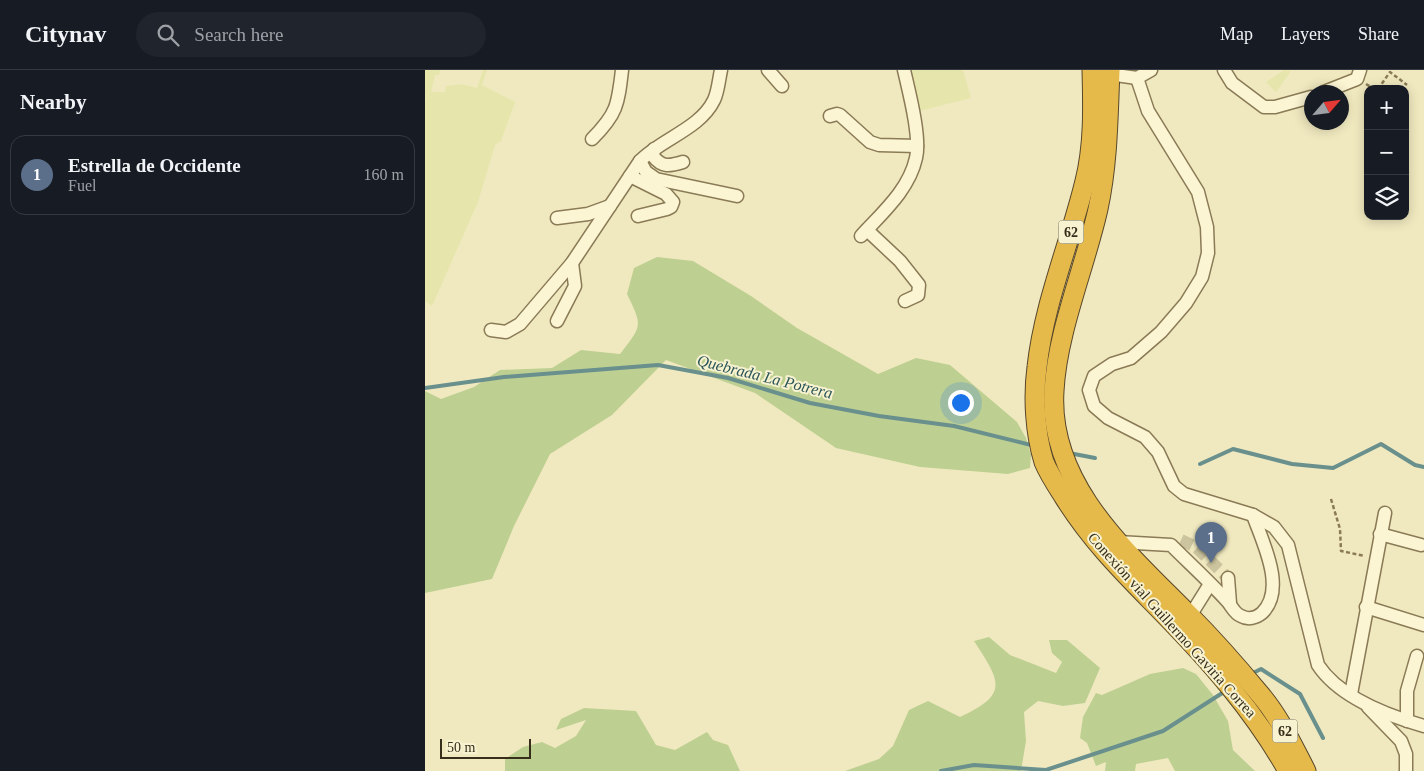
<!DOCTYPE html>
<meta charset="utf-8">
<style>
body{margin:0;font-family:"Times New Roman",serif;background:#20242c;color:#f1f3f6}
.controls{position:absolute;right:15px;top:15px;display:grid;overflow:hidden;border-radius:10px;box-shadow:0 2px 12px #0003}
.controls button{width:45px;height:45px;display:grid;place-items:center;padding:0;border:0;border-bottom:1px solid #363941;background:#171b24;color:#f1f3f6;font:25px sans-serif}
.compass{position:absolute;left:879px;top:15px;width:45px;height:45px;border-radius:50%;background:#171b24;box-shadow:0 2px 12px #0003;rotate:62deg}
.scale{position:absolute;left:15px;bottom:12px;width:91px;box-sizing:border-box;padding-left:5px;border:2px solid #382e1c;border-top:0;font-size:14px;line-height:18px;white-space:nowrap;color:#382e1c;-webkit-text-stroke:4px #f7f2cf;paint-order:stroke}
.you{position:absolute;left:535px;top:332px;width:18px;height:18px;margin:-12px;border:4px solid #fff;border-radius:50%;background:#1a73e8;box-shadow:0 0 0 8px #1a73e833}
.badge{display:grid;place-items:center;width:32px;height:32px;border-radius:50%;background:#1a73e8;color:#fff;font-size:16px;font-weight:700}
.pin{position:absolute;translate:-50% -41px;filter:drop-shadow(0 1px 2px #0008)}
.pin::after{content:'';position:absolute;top:26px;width:18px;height:15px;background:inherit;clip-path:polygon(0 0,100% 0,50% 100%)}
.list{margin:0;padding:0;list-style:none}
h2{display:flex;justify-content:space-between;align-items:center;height:65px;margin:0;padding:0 20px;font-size:21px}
h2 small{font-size:16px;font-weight:400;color:#9ea1a6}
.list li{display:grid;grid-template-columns:32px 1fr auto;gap:15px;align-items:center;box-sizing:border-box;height:80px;margin:0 10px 10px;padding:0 10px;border:1px solid #363941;border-radius:15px}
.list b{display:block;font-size:19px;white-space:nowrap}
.list p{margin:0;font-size:16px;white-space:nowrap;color:#9ea1a6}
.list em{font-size:16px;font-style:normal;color:#9ea1a6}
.icon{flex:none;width:28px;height:28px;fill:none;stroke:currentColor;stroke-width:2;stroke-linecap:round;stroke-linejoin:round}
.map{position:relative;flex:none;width:999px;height:701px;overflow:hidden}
header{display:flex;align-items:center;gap:30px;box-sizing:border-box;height:70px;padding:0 25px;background:#171b24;border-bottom:1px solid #363941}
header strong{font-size:24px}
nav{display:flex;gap:28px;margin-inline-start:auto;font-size:18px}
.search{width:350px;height:45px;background:#20242c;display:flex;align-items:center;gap:12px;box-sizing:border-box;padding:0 18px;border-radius:28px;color:#9ea1a6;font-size:19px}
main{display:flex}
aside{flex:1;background:#171b24}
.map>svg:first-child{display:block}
.farmland{fill:#e6e6ac}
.green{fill:#becf92}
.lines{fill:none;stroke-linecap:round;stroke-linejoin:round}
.stream{stroke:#69908d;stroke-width:4}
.minor-tunnel{stroke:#cbc49e;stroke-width:12;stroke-dasharray:12 6;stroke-linecap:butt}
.minor-casing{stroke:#8a7a56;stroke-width:15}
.highway-casing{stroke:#57472b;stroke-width:21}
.path{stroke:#8a7a56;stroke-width:2.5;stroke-dasharray:4 2.5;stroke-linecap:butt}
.minor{stroke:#fbf5d3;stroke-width:12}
.highway{stroke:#e5b94a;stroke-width:19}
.labels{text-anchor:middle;stroke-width:4;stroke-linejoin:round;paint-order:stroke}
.shield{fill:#f7f2cf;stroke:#716952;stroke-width:1}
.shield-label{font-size:14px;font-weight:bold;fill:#382e1c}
.street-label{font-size:15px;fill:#382e1c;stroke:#f7f2cf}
.water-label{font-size:16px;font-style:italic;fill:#2a5559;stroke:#f7f2cf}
</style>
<header>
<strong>Citynav</strong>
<div class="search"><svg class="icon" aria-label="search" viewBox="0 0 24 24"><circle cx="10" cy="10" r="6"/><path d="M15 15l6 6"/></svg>Search here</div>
<nav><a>Map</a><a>Layers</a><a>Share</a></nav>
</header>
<main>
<aside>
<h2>Nearby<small></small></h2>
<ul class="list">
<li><span class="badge" style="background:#5c6f8a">1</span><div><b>Estrella de Occidente</b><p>Fuel</p></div><em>160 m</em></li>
</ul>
</aside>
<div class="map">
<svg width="999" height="701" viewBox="0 0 999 701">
<rect width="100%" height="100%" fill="#f0e9bf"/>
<g class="farmland">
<path d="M0,0H15L14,5H10L6,22H20L21,16L37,14L52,18L58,0H62L57,15L90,32L76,71L70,75L53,132L7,236L0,231V32L4,21L0,30Z"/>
<path d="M484,0H538L546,28L494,41Z"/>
<path d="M859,0L866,1L851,22L841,12Z"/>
</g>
<g class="green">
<path d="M232,187L268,191L326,226L372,258L453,304L491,288L525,295L592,352L601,368L606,385L605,398L583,404L495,397L411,378L330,323L241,290L187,345L125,384L89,456L67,509L0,523V321L16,329L49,317L75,300L127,298L156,280L195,284C217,255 218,257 202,224L209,198Z"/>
<path d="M564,567L585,585L631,603L637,592L627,583L624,570H642L675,598L660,633L638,636L613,631L599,642L601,671L596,701H420L454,689L468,676L484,640L503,631L535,647C585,624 575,611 549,571Z"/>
<path d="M758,598L771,604L788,625L803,651L808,680L830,701H750L743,688L711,694L710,701H680L681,692L671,696L662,673L655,668L658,647L671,623L677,625L725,604Z"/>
<path d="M159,638L211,641L231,675L250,680L282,662L288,670L303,675L315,701H80V689L98,677L117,672L130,678L151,666L161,650L131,660L136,649Z"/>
</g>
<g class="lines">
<g class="stream">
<path d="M0,318L79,307L233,295L303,308L385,333L454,346L529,356L610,376"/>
<path d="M644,383L670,388"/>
<path d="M775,394L808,379L867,394L908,398L956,374L990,395L999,397"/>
<path d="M826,604L836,599L875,624L898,668"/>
<path d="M516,701L549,695L621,700L738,661L802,620"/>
</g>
<path class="minor-tunnel" d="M756,470L771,477L803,508"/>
<g class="minor-casing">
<g id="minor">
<path d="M343,0L357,16"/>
<path d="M799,0L807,13L839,37H850L886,27"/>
<path d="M684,4L712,8L726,0"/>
<path d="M712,8L723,41L773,122L782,157L783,183L777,207L761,233L736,262L706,288L687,294L669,306L664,320L669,336L683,348L720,367L733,382L749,416L759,424L828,445L849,457L863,475L893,595C914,627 964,646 999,656"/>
<path d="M899,22L932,9L935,0"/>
<path d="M405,46L412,44L415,45L445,72L454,75L492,76"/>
<path d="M167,69C192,44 193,35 197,0"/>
<path d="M229,79L228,86C237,98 245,96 258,92"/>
<path d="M215,91L221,102L231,109L312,126"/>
<path d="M205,106L241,124L248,132L246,137L242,139L213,146"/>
<path d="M132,148L163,144L185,136"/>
<path d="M442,160L475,191L494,215L493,225L480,231"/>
<path d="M436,166C457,143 484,120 491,88C496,67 484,22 479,0"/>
<path d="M132,251L150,216L147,193"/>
<path d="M66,260L81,262L95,254L147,193L215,91C236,69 275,59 289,30C293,22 294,9 296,0"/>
<path d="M955,464L996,475"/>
<path d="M693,472L746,475C765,494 785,512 803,532C807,537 810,544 816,546C823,550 831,548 837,543C862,519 837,471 828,445"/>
<path d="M803,508L805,533"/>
<path d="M941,537L999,555"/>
<path d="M765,546L785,514"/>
<path d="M926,624L960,443"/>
<path d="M943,637L976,671L981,684V701"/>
<path d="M982,651V621L992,586"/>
</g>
</g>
<g class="highway-casing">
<g id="highway">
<path d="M667,0C668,37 669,75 660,111C645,173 619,233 612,297C608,327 610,363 619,392C624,404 632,416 639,427C667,472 700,504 737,542C785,591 829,641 863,701"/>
<path d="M685,0C683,46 683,93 673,139C660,197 632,262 629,321C623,415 702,482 762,543C787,568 811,595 834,623C854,646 867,674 881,701"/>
</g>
</g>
<g class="path">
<path d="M941,14L949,19"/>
<path d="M953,19L965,2L982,15"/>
<path d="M906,429L915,459L916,481L940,486"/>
</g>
<use href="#minor" class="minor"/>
<use href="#highway" class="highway"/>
</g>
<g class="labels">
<g class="shield">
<rect x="633.5" y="150.5" width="25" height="23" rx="4"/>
<rect x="847.5" y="649.5" width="25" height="23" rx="4"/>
</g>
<g class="shield-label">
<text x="646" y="167">62</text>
<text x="860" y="666">62</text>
</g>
<g class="street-label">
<text transform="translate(747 555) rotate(48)" y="5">Conexión vial Guillermo Gaviria Correa</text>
</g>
<g class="water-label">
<text transform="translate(340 306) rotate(14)" y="6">Quebrada La Potrera</text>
</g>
</g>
</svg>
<div class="controls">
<button>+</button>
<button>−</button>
<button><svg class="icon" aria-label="layers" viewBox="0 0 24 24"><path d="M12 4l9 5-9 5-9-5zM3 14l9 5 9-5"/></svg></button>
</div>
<svg class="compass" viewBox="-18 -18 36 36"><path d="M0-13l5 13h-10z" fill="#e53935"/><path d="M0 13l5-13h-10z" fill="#9ea1a6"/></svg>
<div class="scale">50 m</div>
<div class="you"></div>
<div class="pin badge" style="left:786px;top:493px;background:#5c6f8a">1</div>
</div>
</main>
